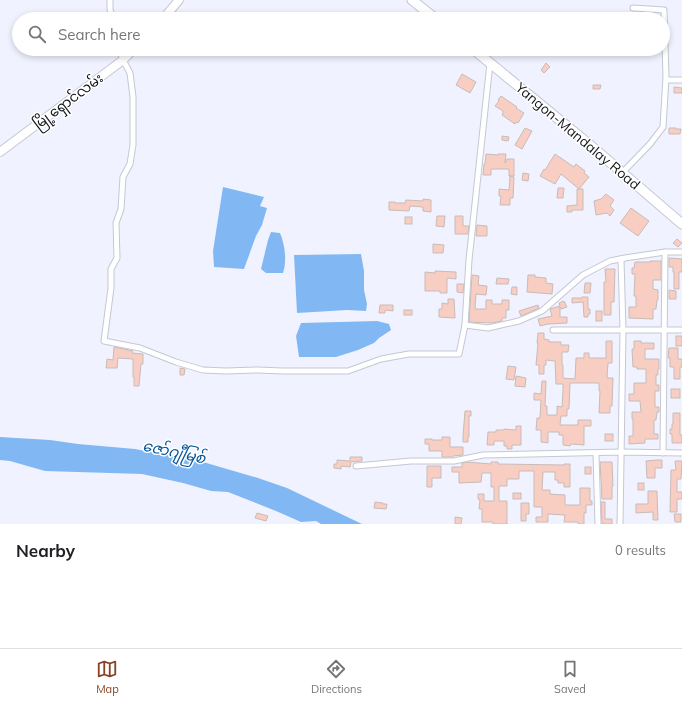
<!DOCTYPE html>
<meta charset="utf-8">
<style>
body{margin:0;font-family:Mulish,"Noto Sans Myanmar",sans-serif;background:#f6f6f6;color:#202124}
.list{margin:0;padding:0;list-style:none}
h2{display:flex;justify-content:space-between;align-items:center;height:52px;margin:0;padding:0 16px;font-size:17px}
h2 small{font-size:13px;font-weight:400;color:#757577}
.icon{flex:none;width:22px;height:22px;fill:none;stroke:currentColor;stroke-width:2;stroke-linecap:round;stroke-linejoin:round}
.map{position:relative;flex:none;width:682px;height:524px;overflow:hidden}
.search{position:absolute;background:#fff;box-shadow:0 2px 6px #0003;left:12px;right:12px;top:12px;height:44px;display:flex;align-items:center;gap:10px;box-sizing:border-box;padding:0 14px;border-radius:22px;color:#757577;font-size:15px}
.sheet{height:124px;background:#fff}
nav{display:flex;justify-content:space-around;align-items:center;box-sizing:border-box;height:56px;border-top:1px solid #e0e0e0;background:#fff;font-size:11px;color:#757577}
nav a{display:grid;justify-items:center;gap:2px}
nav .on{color:#8a4224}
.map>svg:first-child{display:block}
.water{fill:#81b8f3}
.building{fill:#f8cdc2;stroke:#c8bbb8}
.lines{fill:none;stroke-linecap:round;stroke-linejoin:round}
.street-casing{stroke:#c4c8d3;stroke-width:7}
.primary-casing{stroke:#c4c8d3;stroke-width:10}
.highway-casing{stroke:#c4c8d3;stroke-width:11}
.street{stroke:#fff;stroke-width:5}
.primary{stroke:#fff;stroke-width:8}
.highway{stroke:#fff;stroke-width:9}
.labels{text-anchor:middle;stroke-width:3;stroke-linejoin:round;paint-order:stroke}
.street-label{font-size:14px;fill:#15161a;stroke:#fff}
.water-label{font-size:15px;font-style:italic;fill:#075697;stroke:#fff}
</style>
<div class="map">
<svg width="682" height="524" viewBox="0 0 682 524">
<rect width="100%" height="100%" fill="#f0f3ff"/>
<g class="water">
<path d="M223,187L264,197L260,206L267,208L262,225L256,236L244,269L214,267L213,251Z"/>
<path d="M271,232L280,233C285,245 287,261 283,273H266L261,269L268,240Z"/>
<path d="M361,254L364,271V290L367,304L366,311L347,310L297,313L294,255Z"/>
<path d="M377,321L389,324L391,330L379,338L374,343L358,350L336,357H299L296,336L301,323Z"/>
<path d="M0,437L50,440L78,444L135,449L203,462L258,478L287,488L362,524H321L316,521L301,522L276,511L228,492L211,491L183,483L142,474L45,471L10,461L0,460Z"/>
</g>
<g class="building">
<path d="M546,63L550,67L544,73L541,70Z"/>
<path d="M462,74L476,82L470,93L456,85Z"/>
<path d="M593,85H601L600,89H593Z"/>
<path d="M674,87L682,88V93H674Z"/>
<path d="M501,96L517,107L516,108L524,113L518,123L516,122L515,124L502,115L503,113V111L495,106L499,101L498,100Z"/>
<path d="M525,128L532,131L522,149L515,145Z"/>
<path d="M669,128H676V129H681L680,134H669Z"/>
<path d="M502,136L509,137L508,141L502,140Z"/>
<path d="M486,154L498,155V154H506L505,163L507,159H514V176H509V169H491V175H483L484,164H485Z"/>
<path d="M555,154L574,167L576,164L585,171L584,173L589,177L579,189L561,174L555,184L540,176L544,169L545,170Z"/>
<path d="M523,173L529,174L528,181L522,180Z"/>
<path d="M510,176L514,177L513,198H510V205H500L501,196H499V189L509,190Z"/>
<path d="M558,188H564L563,198H557Z"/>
<path d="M577,189H583V210H572V212H567V206L577,205Z"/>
<path d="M606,194L614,200L610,206L614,210L610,216L607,213L596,215L594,201L601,199Z"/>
<path d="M423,199L431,200V212L423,211V207L410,206L409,211L389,210V202H395V203H405L406,200L423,201Z"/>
<path d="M631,208L649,221L638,236L620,223Z"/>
<path d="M437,216H445L444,227L436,226Z"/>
<path d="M455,216H463V226H469L468,234H455Z"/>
<rect x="405" y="217" width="7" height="7"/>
<path d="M477,225L487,226V236H476Z"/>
<path d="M677,239L682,243L678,247L673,243Z"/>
<path d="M433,244L444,245L443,253H433Z"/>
<path d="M669,258L682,259V272H679V289H674V272H673V267H669Z"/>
<path d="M650,261H661V280H653V289L658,290V300H657L656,309H653V319L629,318V307H636V296H634L635,274H632V268H634L635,262H650Z"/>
<path d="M605,269H615L614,302H611V315H604V282H606Z"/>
<path d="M435,271L456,272V279L447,278V293H440V291H425V272L435,273Z"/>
<path d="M472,275L479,276L478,285L487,286L486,295L476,294L475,309H486V300H492V304H502V300H509V310H506V318H502V321L492,323L469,322Z"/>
<path d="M528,275H535V277L546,278V283L553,284L552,294L527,292Z"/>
<path d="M497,278L509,279L508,284H496Z"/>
<path d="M585,283H591L590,293H584Z"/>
<path d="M457,284H464L463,293L457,292Z"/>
<path d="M512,287H517V295L511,294Z"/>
<path d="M669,290L676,291V299H669Z"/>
<path d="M582,297H588V309H590V314H588V317H584L583,302L572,303V298H582Z"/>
<path d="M448,299H454L455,318L439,317V309H442V303L448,304Z"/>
<path d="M564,301L567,307L561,309L560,307V317H567V323L548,324L540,326L538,319L552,316L550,309L560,306L559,303Z"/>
<path d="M380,305H393V311L385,310V313H379Z"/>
<path d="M538,305L539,308L521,316L519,311Z"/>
<rect x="404" y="310" width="8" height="5"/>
<rect x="596" y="311" width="6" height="10"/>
<path d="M538,333H544V339L549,340V342H561V345H569L568,352H562V365H563V378L575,379L576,358H584V353H589V358H606V341H612V363H608L607,378H613L612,406H610V413H599L600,391H599V383H570L569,409H567V416H561L560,425H578V420H591V426H584V445L571,444L570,446L563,445V435H559V432H548V443L541,442V430H536L537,418H540L541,400H534V393L541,394L542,381H546L545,406H547V415H557V406L562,407L563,390V384H556L555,361L546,360V365H544V374H539V365H536L538,343H537Z"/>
<rect x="676" y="336" width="6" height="10"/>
<path d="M634,341H641V343H654V349H645V359H659V369H658V375H656V385H659V391H655V407H659V412H657L656,420H654V434H658V439H645V443L629,444V436H633V419H632V412H641L640,401H629V394H634V383H646V369H637V367H633L632,349H634Z"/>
<path d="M114,347L133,351L132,353L143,354V364H141L139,386H134V377H133V359L118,358L117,368H106L107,359L113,360Z"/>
<path d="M669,348H678V359H682V367H680V379H674V367H670V358H668Z"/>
<path d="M508,366L516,367L514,380L506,379Z"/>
<path d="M180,368L185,369L184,375H180Z"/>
<path d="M516,376L526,378L525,387L515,386Z"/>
<rect x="671" y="389" width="9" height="9"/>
<path d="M465,411H471V416H469V437H468V442H463V436Z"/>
<path d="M673,413H680V435H682V443H672V434H670V429H672V424H673Z"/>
<path d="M516,426H521V445H512V449H507V446H504V441H494V445H487L488,432H496V430H504V429L516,430Z"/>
<rect x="605" y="434" width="8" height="7"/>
<path d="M442,437H450V447H463V455L453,456V457H442V451H429V444H425V439H432V440H442Z"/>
<path d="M350,457H362V461L351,462L350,467L341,466V469L334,468V464H337V460L350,461Z"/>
<path d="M657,460H662V468H655V478H647L646,461Z"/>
<path d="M675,461H682L681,479H677V492H682V499H677V512H670L671,470H676Z"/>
<path d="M467,462L491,464V462H498V464L564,465V464H570V487H564V483H558V480H555V472H543L542,490H550V494L565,495V505H580V488H590V501H592V505H586V513H584V524H578V522H564L565,515L548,514V522H536V517H542V507H534V471H519V479H507V486H499V501H507V524H493V522H482V509H479L480,500L478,499V494H484V501H494V487H491V473H482L481,482L459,483V472H452V467H462V463Z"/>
<path d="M600,462H612L613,486H612V499H602Z"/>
<path d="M427,466H441V478H432V487H427Z"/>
<rect x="585" y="467" width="6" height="7"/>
<rect x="638" y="483" width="6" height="7"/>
<path d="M648,491H657L658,520H653V512L636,513V504H648Z"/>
<rect x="513" y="493" width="8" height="6"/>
<path d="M375,502L383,503V504H387L386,509L374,508Z"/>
<path d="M601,502H605V519H612V524H602Z"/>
<path d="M521,503H529V514H526V521H521Z"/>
<path d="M257,513L268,516L266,521L255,518Z"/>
<path d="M674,514H681V522H675Z"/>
<path d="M455,517L462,518L461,524H455Z"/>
</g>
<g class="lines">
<g class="street-casing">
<g id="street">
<path d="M110,0V9L112,19"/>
<path d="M119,49L123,60L130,73L133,97V145L130,164L123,177L121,209L116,223L117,258L111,269V288L104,341L140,348L176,362L203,370L226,371L257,370L283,371H348L381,359L409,354H459L465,325L469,260L490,63"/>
<path d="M666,80H682"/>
<path d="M622,173L650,144L663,127L666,77L664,10L633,8"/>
<path d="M465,325L488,328L519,321L542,311L583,275L610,261L625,258L665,252H682"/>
<path d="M553,330H682"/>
<path d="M663,453L665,252"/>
<path d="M596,454L598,524"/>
<path d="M356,466L411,461H454L483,455L621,452L682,453"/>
<path d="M620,524L623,331L621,259"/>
</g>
</g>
<g class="primary-casing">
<g id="primary">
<path d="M163,19L179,0"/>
<path d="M0,152L123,60L134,49"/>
</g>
</g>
<g class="highway-casing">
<g id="highway">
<path d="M412,0L436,19"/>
<path d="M473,49L590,145L682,224"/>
</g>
</g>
<use href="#street" class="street"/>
<use href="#primary" class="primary"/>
<use href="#highway" class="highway"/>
</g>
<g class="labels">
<g class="street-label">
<text transform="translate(68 101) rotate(-37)" y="5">မြို့ရှောင်လမ်း</text>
<text transform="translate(578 136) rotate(40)" y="5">Yangon-Mandalay Road</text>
</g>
<g class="water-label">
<text transform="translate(174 452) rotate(12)" y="5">ဇော်ဂျီမြစ်</text>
</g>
</g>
</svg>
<div class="search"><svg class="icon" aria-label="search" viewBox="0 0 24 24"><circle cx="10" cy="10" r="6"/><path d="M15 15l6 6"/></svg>Search here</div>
</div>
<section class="sheet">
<h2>Nearby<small>0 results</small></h2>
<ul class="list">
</ul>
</section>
<nav>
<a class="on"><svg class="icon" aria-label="map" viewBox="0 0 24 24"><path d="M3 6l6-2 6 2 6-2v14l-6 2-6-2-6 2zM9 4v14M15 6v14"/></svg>Map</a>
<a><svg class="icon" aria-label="directions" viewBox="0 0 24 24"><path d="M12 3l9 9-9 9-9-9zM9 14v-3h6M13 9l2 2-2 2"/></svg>Directions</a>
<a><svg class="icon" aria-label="saved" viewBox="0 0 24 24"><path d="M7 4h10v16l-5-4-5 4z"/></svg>Saved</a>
</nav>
